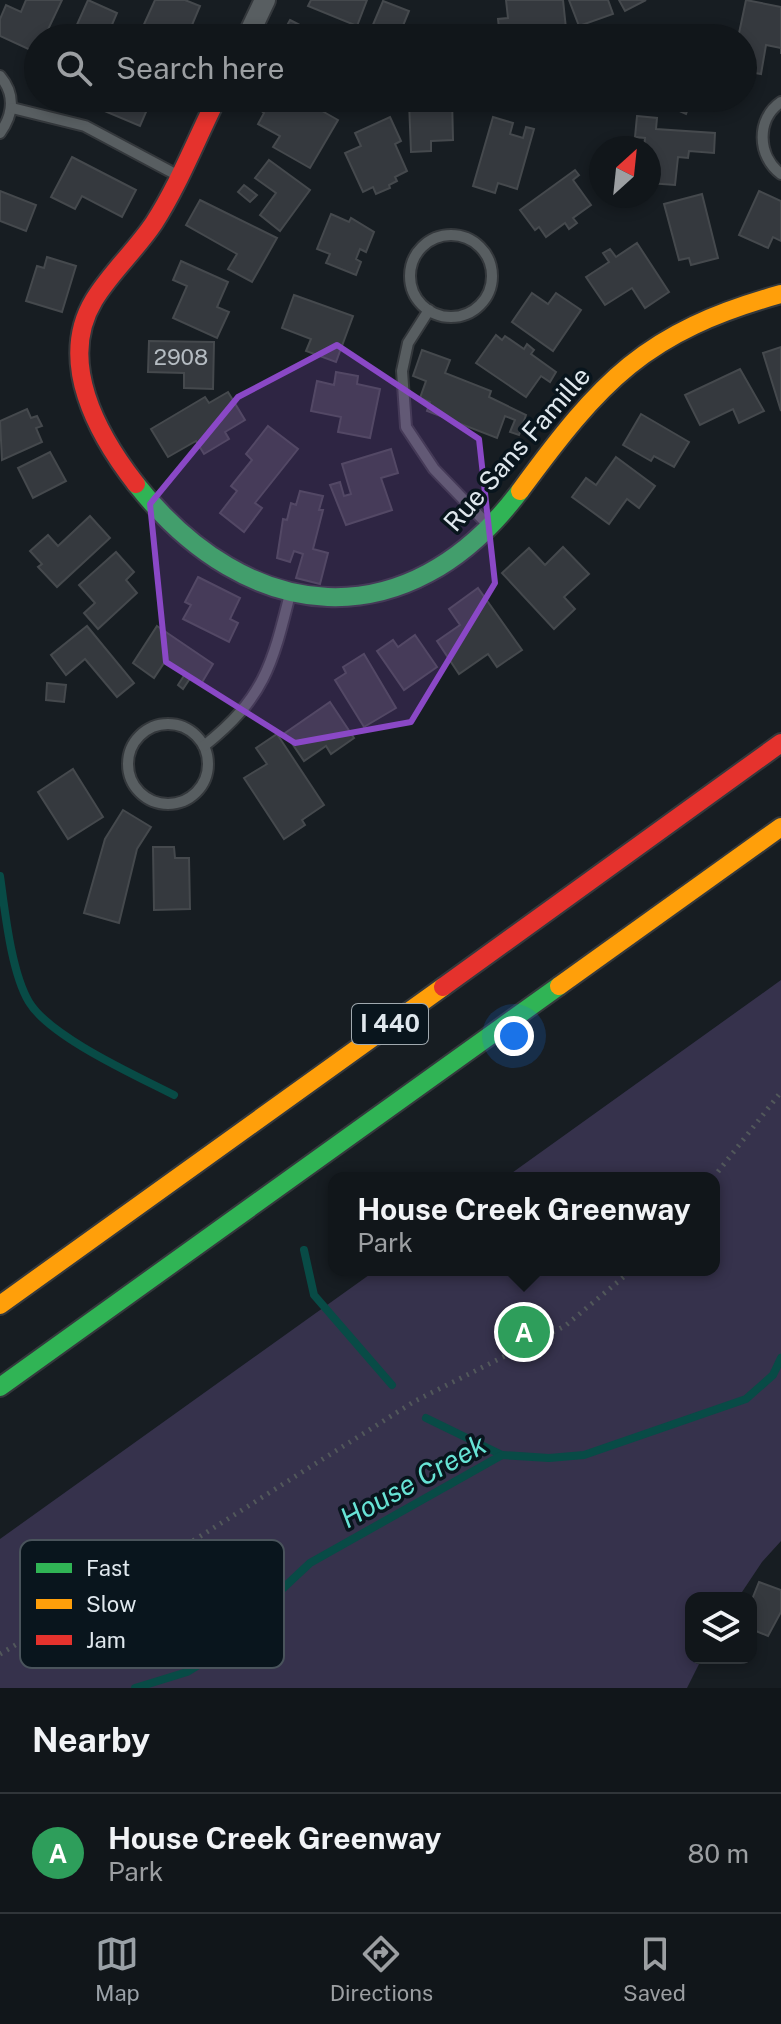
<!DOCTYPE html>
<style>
body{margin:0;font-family:"Public Sans",sans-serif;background:#1e2327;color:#f1f3f6}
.controls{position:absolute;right:24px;bottom:24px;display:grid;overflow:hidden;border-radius:16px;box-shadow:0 4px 12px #0003}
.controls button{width:72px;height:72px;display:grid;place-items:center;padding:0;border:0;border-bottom:2px solid #303539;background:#11161a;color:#f1f3f6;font:40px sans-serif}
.compass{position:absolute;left:589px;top:136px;width:72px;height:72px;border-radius:50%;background:#11161a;box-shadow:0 4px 12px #0003;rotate:27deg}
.you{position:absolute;left:514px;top:1036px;width:28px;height:28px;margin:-20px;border:6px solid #fff;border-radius:50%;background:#1a73e8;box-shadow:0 0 0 12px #1a73e833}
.badge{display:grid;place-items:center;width:52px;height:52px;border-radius:50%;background:#9aa1a7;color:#fff;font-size:26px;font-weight:700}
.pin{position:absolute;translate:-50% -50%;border:4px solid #fff;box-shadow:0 2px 8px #0006}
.popup{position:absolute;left:328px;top:1172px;width:392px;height:104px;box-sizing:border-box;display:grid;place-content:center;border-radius:16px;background:#11161a;filter:drop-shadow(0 2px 6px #0005);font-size:26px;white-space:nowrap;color:#9c9fa2}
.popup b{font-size:30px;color:#f1f3f6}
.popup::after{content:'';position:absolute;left:50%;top:100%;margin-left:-16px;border:16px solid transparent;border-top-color:#11161a}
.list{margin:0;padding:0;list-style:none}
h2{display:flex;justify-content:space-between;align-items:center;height:104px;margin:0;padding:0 32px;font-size:34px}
h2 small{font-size:26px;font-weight:400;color:#9c9fa2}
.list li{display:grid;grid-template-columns:52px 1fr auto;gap:24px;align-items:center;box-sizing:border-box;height:120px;padding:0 32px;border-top:2px solid #303539}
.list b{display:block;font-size:30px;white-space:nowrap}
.list p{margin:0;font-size:26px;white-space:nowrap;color:#9c9fa2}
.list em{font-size:26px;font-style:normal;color:#9c9fa2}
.icon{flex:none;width:44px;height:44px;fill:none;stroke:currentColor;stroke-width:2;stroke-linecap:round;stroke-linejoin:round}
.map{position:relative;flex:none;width:781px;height:1688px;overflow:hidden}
.search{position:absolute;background:#11161a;box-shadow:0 4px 12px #0003;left:24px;right:24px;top:24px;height:88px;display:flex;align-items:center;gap:20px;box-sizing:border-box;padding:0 28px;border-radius:44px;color:#9c9fa2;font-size:30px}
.sheet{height:224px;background:#11161a}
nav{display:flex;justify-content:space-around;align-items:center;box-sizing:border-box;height:112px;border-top:2px solid #303539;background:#11161a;font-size:22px;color:#9c9fa2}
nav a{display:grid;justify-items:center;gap:4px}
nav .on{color:#9aa1a7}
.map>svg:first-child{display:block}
.green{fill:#36324c}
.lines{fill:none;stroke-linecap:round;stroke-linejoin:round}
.stream{stroke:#084b46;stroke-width:8}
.building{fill:#35393e;stroke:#45494d;stroke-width:2}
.lane-casing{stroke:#34383c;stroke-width:14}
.street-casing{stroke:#34383c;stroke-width:24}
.fast-casing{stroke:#34383c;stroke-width:22}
.slow-casing{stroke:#34383c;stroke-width:22}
.jam-casing{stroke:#34383c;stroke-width:22}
.path{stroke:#52585b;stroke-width:5;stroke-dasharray:2 6;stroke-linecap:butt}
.lane{stroke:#585e61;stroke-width:10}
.street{stroke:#585e61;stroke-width:20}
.fast{stroke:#30b455;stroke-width:18}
.slow{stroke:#ff9f0a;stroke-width:18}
.jam{stroke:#e5322d;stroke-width:18}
.marked{fill:#8a48c6;fill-opacity:0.2;stroke:#8a48c6;stroke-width:6;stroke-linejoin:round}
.labels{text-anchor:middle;stroke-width:7;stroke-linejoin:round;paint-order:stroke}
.number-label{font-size:22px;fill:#b5bcc2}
.shield{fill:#09151d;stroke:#a0a9af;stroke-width:2}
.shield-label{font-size:24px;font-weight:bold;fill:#e0e8ee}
.street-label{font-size:26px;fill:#e0e8ee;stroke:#09151d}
.water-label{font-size:28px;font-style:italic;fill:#67e3d5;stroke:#09151d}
.key{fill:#09151d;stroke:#4a545c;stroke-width:2}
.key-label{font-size:22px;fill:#e0e8ee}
</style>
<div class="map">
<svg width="781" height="1688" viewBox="0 0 781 1688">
<rect width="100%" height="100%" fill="#171d22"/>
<path class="green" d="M781,980V1541L762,1562L738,1598H691V1658H702L687,1688H0V1539L376,1270H714V1178H505Z"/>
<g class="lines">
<g class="stream">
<path d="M0,876C5,911 11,972 29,1002C50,1037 137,1076 174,1095"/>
<path d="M304,1250L314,1295L392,1385"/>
<path d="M426,1418L502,1455"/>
<path d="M135,1688L187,1672L236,1642L245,1624L310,1563L502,1455L549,1458L584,1455L746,1399L773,1375L781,1358"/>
</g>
</g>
<g class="building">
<path d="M26,0H62L44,38H38L37,53L0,36V19L6,5L21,12Z"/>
<path d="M88,0L117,13L108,34L112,38H71Z"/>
<path d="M155,0H185L200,6L192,25L196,27L192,34L189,32L186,38H158L141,31Z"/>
<path d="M311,0H367L357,26L308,6Z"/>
<path d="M506,0H563L567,38H500L498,19L508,18Z"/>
<path d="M569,0H608L613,14L579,26Z"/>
<path d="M619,0H646L625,11Z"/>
<path d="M746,0L781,7V54V48L766,45L761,74L743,71V38H738Z"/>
<path d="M383,1L409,11L398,38L372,27Z"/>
<path d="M290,20L325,38H280Z"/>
<path d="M99,98H152L140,126L95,107Z"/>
<path d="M265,98H299L338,120L310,168L273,147L280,136L258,124L264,113L259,109Z"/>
<path d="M429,98H452L453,140L431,141V151L411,152L409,102L429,101Z"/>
<path d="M650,98H692L686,114Z"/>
<path d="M637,116L657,118L656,129L715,133L714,153L689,151L688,158L678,157L675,185L649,183V148H644L645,138L635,137Z"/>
<path d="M390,117L401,141L395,144L407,171L395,177L397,181L389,185L390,188L376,194L373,187L363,192L345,153L361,146L355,133Z"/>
<path d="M493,117L513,123L510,134L523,138L526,127L534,129L517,189L498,183L495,193L473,186Z"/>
<path d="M72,157L136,190L122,217L82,196L75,209L51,197Z"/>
<path d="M269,160L310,190L280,231L260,215L276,193L255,178Z"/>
<path d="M575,170L579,175L573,180L591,205L573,218L577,223L569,229L565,223L546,237L539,227L535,230L520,210Z"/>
<path d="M244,185L257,195L250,202L238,192Z"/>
<path d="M0,191L36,205L26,231L0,221Z"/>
<path d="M759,191L781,201V241L773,237L768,248L739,235Z"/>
<path d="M702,194L718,258L691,265L689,258L679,260L664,204Z"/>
<path d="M200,200L277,238L252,282L228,269L237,254L186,225Z"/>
<path d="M331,214L349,222L351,218L374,232L366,252L360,249L356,259L361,262L356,275L326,263L330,254L317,249Z"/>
<path d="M637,243L669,292L645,308L632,288L605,305L586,277L609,262L603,253L610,249L616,257Z"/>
<path d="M47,257L76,266L62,312L26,301L37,266L44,268Z"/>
<path d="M181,261L228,282L217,307L229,312L217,338L173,318L187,286L173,280Z"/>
<path d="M532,293L548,304L556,293L581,310L553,351L512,322Z"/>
<path d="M294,295L353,316L336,362L306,351L311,339L282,328Z"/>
<path d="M496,335L502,340L505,336L524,349L527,344L534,350L531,354L556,372L550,382L541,376L526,397L476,363Z"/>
<path d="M149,341L214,342L213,389L184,388V373L148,372Z"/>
<path d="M781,347V411L763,353Z"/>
<path d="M422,350L450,360L445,373L491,391L489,397L526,415L519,435L510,432L515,420L505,416L497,438L427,411L430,402L420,398L426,381L413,376Z"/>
<path d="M740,369L764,411L739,423L733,409L700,425L685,395Z"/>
<path d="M336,372L358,376L357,384L380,389L370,438L338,432L341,417L311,411L317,381L334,385Z"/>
<path d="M228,392L245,420L225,432L229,439L204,454L196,441L168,457L151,429L205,397L209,403Z"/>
<path d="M27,409L31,418L37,416L42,426L36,428L42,442L2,460L0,421Z"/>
<path d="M641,414L689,442L674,467L654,456L651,461L623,445Z"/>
<path d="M268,426L298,449L255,503L262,508L244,532L220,513L237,491L231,486L252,460L246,454Z"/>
<path d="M391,449L398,473L381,478L392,510L346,525L330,485L340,482L344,496L351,494L342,464Z"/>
<path d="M50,452L66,481L33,498L18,468Z"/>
<path d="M616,457L655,486L639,508L627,499L609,524L572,497L586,478L596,485Z"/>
<path d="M300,491L323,496L319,510H323L313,549L328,553L320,584L296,578L303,554L294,551L290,562L277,558L283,519L287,520L291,503L296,505Z"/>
<path d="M90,516L110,538L57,587L38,567L42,564L30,551L48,535L58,546Z"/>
<path d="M563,547L589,574L564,597L575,609L554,629L502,573L529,548L545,565Z"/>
<path d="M116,552L134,572L126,580L137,593L98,629L84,613L95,603L79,585Z"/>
<path d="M198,577L240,598L230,619L238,623L229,642L183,619L191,605L185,602Z"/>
<path d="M478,588L522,650L497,667L488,654L459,674L437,641L460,625L449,609Z"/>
<path d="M87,626L134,683L117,697L85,659L66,675L51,655Z"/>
<path d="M157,626L213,664L201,684L191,677L183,689L178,685L185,674L166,660L154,678L133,663Z"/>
<path d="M415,635L437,667L404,690L377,651L393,640L398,647Z"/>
<path d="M364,654L396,708L364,727L335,680L346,673L343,667Z"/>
<path d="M47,683L66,685L64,702L46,700Z"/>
<path d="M330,702L354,738L331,754L326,746L304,761L285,733Z"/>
<path d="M277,734L324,805L302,820L305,825L284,839L244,778L267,764L256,748Z"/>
<path d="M73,769L103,817L68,839L38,792Z"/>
<path d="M123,810L151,827L137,849L119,923L84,913L105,839Z"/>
<path d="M153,847H174L175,858H189L190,909L154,910Z"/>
<path d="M759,1582L781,1590V1612L768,1636L751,1629V1602Z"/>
</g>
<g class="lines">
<g class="lane-casing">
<g id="lane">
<path d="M0,76C16,95 13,115 0,133"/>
<path d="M781,102C756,119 757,156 781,174"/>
<path d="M12,108L85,126L177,175"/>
<circle cx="451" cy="276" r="41"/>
<path d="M429,310L408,343L402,371L406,427L434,469L489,526"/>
<circle cx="168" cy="764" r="40"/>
<path d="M204,746C264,698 272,666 290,594"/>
</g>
</g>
<g class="street-casing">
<path id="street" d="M247,38L265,0"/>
</g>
<g class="fast-casing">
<g id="fast">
<path d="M136,484C248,626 407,641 520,491"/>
<path d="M0,1387L559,986"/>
</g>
</g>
<g class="slow-casing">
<g id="slow">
<path d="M520,491C601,381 644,332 781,294"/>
<path d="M559,986L781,827"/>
<path d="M0,1305L443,987"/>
</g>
</g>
<g class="jam-casing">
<g id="jam">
<path d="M136,484C97,434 57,361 94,300C111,272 136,250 154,223C179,184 196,140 217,98"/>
<path d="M443,987L781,743"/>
</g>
</g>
<g class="path">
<path d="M713,1178L781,1092"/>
<path d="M0,1654L180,1549L415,1401L565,1326L632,1270"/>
</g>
<use href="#lane" class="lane"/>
<use href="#street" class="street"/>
<use href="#fast" class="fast"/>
<use href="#slow" class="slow"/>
<use href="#jam" class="jam"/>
</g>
<path class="marked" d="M337,345L479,439L495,583L411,722L295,743L166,662L150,504L238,397Z"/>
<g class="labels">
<g class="number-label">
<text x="181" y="365">2908</text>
</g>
<rect class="shield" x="352" y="1004" width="76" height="40" rx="6"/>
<g class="shield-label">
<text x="390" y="1032">I 440</text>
</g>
<g class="street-label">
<text transform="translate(517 449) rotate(-49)" y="9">Rue Sans Famille</text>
</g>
<g class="water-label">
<text transform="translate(413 1481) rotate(-29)" y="10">House Creek</text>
</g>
</g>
<rect x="20" y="1540" width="264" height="128" rx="12" class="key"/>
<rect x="36" y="1563" width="36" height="10" fill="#30b455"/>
<rect x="36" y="1599" width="36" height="10" fill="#ff9f0a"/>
<rect x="36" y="1635" width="36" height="10" fill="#e5322d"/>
<g class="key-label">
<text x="86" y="1576">Fast</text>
<text x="86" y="1612">Slow</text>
<text x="86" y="1648">Jam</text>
</g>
</svg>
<div class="controls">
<button><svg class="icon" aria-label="layers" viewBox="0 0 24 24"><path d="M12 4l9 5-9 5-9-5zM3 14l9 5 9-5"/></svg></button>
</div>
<svg class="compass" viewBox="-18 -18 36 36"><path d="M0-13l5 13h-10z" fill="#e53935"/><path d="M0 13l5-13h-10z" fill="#9c9fa2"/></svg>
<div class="you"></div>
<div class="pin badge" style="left:524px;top:1332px;background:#2e9e5b">A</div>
<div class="popup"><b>House Creek Greenway</b>Park</div>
<div class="search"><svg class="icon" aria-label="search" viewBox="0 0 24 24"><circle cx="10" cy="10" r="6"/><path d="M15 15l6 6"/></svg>Search here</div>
</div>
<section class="sheet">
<h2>Nearby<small></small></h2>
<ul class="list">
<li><span class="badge" style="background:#2e9e5b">A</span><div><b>House Creek Greenway</b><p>Park</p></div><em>80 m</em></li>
</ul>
</section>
<nav>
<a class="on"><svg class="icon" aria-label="map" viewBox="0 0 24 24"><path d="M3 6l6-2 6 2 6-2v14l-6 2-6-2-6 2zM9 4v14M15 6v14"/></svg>Map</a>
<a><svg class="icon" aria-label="directions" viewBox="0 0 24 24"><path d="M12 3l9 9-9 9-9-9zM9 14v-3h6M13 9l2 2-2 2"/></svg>Directions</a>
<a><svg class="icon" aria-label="saved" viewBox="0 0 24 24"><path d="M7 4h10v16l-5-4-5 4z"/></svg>Saved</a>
</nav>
